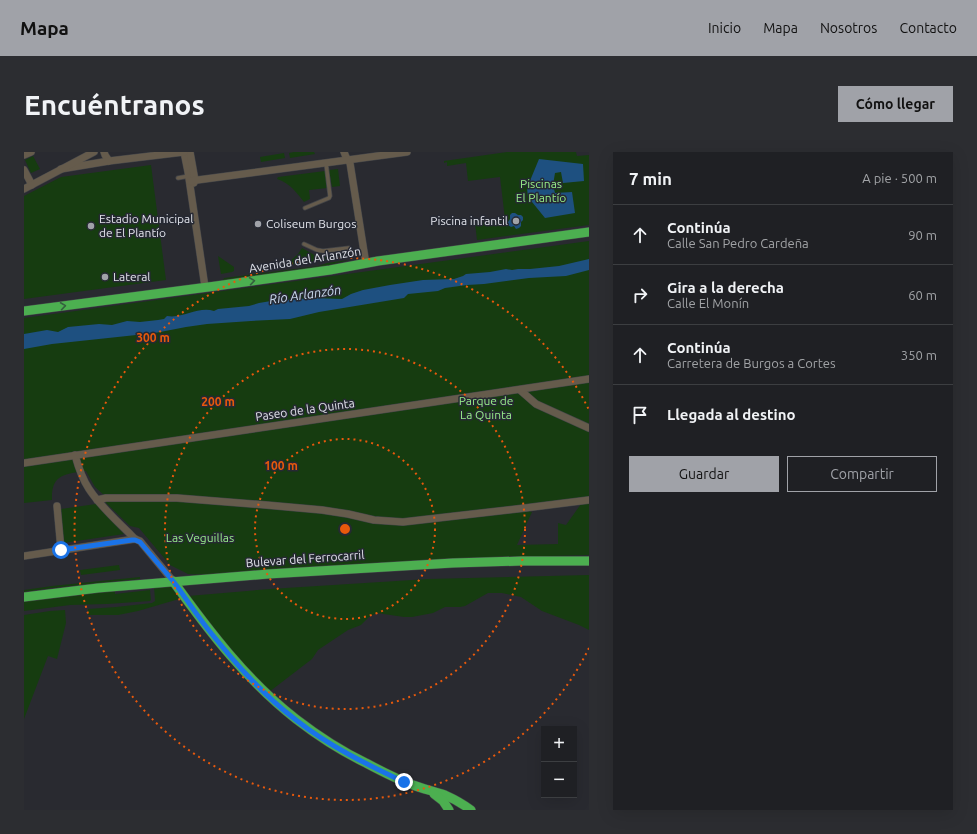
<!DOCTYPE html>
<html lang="es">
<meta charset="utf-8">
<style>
body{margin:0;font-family:Ubuntu,sans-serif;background:#2c2d31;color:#f1f3f6}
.controls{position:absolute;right:12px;bottom:12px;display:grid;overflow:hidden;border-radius:0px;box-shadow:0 4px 16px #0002}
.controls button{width:36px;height:36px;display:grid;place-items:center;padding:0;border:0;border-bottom:1px solid #3c3e41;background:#1f2024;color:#f1f3f6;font:20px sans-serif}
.stop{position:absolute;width:12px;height:12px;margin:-9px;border:3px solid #1a73e8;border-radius:50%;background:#fff}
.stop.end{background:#1a73e8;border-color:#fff;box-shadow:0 1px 4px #0008}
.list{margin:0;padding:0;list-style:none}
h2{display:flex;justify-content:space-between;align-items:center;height:52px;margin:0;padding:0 16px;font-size:17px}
h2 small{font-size:13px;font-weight:400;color:#a1a3a6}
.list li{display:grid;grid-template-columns:26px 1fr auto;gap:12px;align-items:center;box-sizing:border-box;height:60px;padding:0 16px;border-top:1px solid #3c3e41}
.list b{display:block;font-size:15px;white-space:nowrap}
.list p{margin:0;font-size:13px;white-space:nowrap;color:#a1a3a6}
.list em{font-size:13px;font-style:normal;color:#a1a3a6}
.actions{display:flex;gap:8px;padding:12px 16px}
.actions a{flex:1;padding:9px 0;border:1px solid #a0a2a8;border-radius:0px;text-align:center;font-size:14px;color:#a0a2a8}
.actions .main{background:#a0a2a8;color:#111}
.icon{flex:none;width:22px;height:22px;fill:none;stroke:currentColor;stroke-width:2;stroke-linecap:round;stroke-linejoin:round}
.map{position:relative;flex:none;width:565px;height:658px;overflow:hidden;border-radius:0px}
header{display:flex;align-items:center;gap:24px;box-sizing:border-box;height:56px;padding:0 20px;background:#a0a2a8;color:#111}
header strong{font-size:19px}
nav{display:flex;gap:22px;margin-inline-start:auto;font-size:14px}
.intro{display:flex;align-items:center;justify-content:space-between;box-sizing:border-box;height:96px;padding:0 24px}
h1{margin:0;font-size:28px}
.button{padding:10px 18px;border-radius:0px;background:#a0a2a8;color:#111;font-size:14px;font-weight:700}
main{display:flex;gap:24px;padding:0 24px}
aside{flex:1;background:#1f2024;border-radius:0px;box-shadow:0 4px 16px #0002}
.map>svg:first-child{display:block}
.green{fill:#163c10}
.water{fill:#1e5080}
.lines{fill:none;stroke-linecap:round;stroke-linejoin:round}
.lane-casing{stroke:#434549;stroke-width:5}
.street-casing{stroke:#434549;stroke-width:8}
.fast-casing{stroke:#434549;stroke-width:10}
.lane{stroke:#655b4c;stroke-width:3.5}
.street{stroke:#655b4c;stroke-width:7}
.fast{stroke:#4caf50;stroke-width:9}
.oneway{stroke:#355f3f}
.route{stroke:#1a73e8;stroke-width:5}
.ring{fill:none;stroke:#e8590c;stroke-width:2;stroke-dasharray:2 4}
.poi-dot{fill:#a0a2a8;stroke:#262933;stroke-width:1.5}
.labels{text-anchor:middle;stroke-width:3;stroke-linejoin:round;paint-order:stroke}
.park-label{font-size:12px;fill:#97ee89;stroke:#262933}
.poi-label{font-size:12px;fill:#e0e2e9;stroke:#262933;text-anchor:start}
.street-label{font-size:12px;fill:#e0e2e9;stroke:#262933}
.water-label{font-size:13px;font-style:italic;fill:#cadbee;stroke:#262933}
.centre{fill:#e8590c;stroke:#262933;stroke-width:2}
.ring-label{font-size:12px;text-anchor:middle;font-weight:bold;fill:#e8590c;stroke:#262933;stroke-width:3;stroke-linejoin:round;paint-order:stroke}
</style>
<header>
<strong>Mapa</strong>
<nav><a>Inicio</a><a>Mapa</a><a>Nosotros</a><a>Contacto</a></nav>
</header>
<div class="intro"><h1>Encuéntranos</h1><a class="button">Cómo llegar</a></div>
<main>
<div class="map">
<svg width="565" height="658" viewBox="0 0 565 658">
<rect width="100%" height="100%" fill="#292a30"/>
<g class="green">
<path d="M270,0H290L291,2L266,6L265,1Z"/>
<path d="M483,0H552L553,4L565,3V73L453,88L451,71L481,67L476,25L444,29L442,11L423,14V10L420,11V9Z"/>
<path d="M260,1L261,6L237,10L236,5Z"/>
<path d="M9,4L16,17L7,21L1,8Z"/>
<path d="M127,13L142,128L0,147V44L37,25Z"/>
<path d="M314,17L316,34L308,35L305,18Z"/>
<path d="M301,19L303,36L285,38L286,47L280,50C272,40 266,31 253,27L254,25Z"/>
<path d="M565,89V346L379,367L350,366L324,360L81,344L71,335L62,319C41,322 27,322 28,348L0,351V166Z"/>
<path d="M278,96L292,104V109L265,113L264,111L274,102Z"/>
<path d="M325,99L326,104L296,108L295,104Z"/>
<path d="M194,104L210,115V119L208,120L197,122Z"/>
<path d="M325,108L298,115L199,129V128L200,126L294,114L303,111Z"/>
<path d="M153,348L298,360L350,371L502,358L508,360L493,393L534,392V371L542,373L557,352L565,350V403L483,405L186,423L164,422L146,413L115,376L106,374L80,349Z"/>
<path d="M72,352L100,382L39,391L37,357Z"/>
<path d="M95,413L96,418L57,423L56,418Z"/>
<path d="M565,423V478L555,473L518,459L497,445L478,441H464L441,454L436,455H421L409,461L388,465H380L353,461L345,465L337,473L324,478L294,498L288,507L245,540L201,491L164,444L246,437L404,427Z"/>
<path d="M116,425V427L28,436L0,440V438L28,434Z"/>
<path d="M144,433C150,436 152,442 155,447L114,459L94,463H64V457L92,455L128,451L131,449L130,434Z"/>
<path d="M91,438V442L126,438L127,448L126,449L83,452L46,453L0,459V449Z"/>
<path d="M41,458L42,471L33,507L24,504L0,567V463L26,459Z"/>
</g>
<g class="water">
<path d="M515,7L559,12L560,29L539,31L537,20L531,21L529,33L531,41L548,40L551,61L521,66L504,45L503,36Z"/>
<path d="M488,61H491L494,63H497L499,65V68L497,70V74L495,76L492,77L490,74L487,75L484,73V70L486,67V63Z"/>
<path d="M565,107V118L542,124L505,126L460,132L443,133L421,136L414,139L384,142L380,146L295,160L266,167L227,169L183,172L162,175L131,181L28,192L0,197V182L23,178L34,180L44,175L75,172L88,173L103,169L116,170L134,168L140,167L143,164C159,167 174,154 190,159L194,157L225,154L235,151L247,149L289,146L318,147L327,142L339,138L366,133L399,128L430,127L439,124L442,122L466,120L482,117L488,118L494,117H506L535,114Z"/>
</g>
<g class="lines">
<g class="lane-casing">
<g id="lane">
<path d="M154,26L165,24"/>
<path d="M281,56L305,46L306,44L302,11"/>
<path d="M280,92L293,98L299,99L325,96"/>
</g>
</g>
<g class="street-casing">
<g id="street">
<path d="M80,0L81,3L85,9"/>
<path d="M160,0L164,20L181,135"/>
<path d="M166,0L171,28L170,31"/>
<path d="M320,0L322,5L326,11L341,106V109L344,111"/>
<path d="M0,3L7,0"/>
<path d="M37,17L85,9L160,0"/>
<path d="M0,18L8,33"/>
<path d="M166,29L383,0"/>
<path d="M0,37L70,0"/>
<path d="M496,238L512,252L565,276"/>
<path d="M51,303C54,314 59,328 65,337C76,354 93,369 107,383L111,387L116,389L149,429"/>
<path d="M0,311L565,227"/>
<path d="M73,348L82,346H153L242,353L298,358L324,362L350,368L379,370L501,356L565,348"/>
<path d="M33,354L37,398"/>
<path d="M0,404L111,387"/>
</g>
</g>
<g class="fast-casing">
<g id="fast">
<path d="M0,159L192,134L306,118L354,109L565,80"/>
<path d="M149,429C185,479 223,529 272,567C294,584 317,599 342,611C357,619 372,627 389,633C399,637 410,639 421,643C430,647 439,652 447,658"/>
<path d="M0,445L74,436L244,422L429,411L497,409H565"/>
<path d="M410,642L419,649L425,658"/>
</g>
</g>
<use href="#lane" class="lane"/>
<use href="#street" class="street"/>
<use href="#fast" class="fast"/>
</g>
<defs><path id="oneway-chevron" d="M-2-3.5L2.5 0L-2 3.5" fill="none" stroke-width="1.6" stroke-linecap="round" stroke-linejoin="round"/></defs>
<g class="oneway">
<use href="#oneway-chevron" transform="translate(228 129) rotate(-8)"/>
<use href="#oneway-chevron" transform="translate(39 154) rotate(-8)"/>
</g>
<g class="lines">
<path class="route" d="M37,398L108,388H111L116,390C127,403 138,416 149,429C162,446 173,464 187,481C212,512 239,543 272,568C305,594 342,612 380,630"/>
</g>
<g class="ring">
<circle cx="321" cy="377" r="90"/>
<circle cx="321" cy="377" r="180"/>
<path d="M565 496A271 271 0 1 1 565 258"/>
</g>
<g class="poi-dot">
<circle cx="492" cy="69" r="4"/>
<circle cx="234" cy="72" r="4"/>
<circle cx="67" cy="74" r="4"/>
<circle cx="81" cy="125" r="4"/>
</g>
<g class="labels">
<g class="park-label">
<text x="517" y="36">Piscinas<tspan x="517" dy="14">El Plantío</tspan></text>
<text x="462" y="253">Parque de<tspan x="462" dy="14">La Quinta</tspan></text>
<text x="176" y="390">Las Veguillas</text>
</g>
<g class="poi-label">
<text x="75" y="71">Estadio Municipal<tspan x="75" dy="14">de El Plantío</tspan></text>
<text x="484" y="73" text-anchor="end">Piscina infantil</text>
<text x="242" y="76">Coliseum Burgos</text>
<text x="89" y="129">Lateral</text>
</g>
<g class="street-label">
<text transform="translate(281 108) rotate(-9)" y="4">Avenida del Arlanzón</text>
<text transform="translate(281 258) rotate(-8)" y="4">Paseo de la Quinta</text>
<text transform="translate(281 407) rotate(-4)" y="4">Bulevar del Ferrocarril</text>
</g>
<g class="water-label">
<text transform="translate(281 142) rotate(-8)" y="5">Río Arlanzón</text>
</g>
</g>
<circle cx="321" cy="377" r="6" class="centre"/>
<g class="ring-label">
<text x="129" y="190">300 m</text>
<text x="194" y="254">200 m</text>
<text x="257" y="318">100 m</text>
</g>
</svg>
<div class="controls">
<button>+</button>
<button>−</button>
</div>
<div class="stop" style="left:37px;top:398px"></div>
<div class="stop end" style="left:380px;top:630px"></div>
</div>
<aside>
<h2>7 min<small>A pie · 500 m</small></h2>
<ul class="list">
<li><svg class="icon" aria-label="ahead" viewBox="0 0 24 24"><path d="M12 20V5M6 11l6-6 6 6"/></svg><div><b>Continúa</b><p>Calle San Pedro Cardeña</p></div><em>90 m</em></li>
<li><svg class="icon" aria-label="right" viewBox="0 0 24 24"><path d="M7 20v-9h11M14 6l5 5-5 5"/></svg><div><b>Gira a la derecha</b><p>Calle El Monín</p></div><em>60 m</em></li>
<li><svg class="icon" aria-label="ahead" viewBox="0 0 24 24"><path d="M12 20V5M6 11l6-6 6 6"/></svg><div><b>Continúa</b><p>Carretera de Burgos a Cortes</p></div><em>350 m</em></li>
<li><svg class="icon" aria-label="arrive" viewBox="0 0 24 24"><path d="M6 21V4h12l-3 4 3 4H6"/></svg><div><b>Llegada al destino</b></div></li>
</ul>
<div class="actions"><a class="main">Guardar</a><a>Compartir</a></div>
</aside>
</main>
